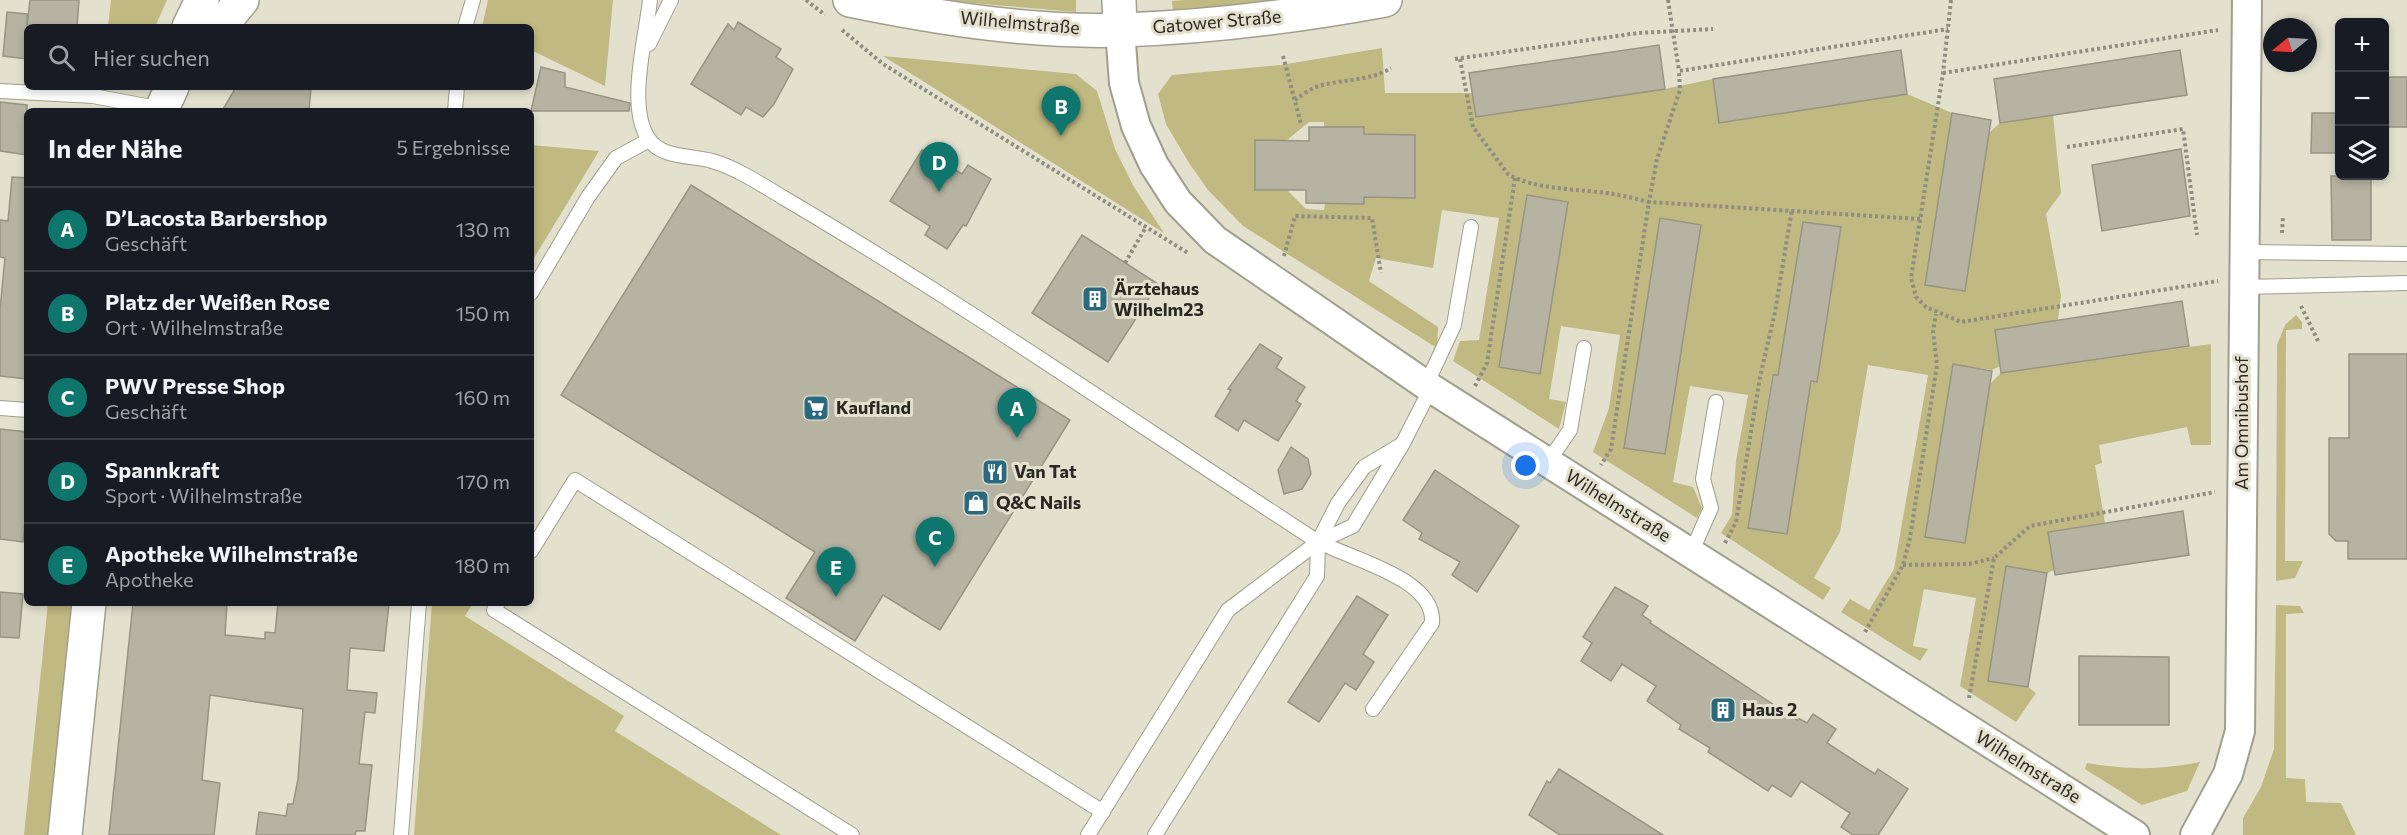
<!DOCTYPE html>
<html lang="de">
<meta charset="utf-8">
<style>
body{margin:0;font-family:Commissioner,sans-serif;background:#20242c;color:#f1f3f6}
.controls{position:absolute;right:18px;top:18px;display:grid;overflow:hidden;border-radius:9px;box-shadow:0 3px 9px #0003}
.controls button{width:54px;height:54px;display:grid;place-items:center;padding:0;border:0;border-bottom:2px solid #363941;background:#171b24;color:#f1f3f6;font:30px sans-serif}
.compass{position:absolute;left:2263px;top:18px;width:54px;height:54px;border-radius:50%;background:#171b24;box-shadow:0 3px 9px #0003;rotate:252deg}
.you{position:absolute;left:1526px;top:466px;width:21px;height:21px;margin:-15px;border:4px solid #fff;border-radius:50%;background:#1a73e8;box-shadow:0 0 0 9px #1a73e833}
.badge{display:grid;place-items:center;width:39px;height:39px;border-radius:50%;background:#0f766e;color:#fff;font-size:20px;font-weight:700}
.pin{position:absolute;translate:-50% -50px;filter:drop-shadow(0 2px 3px #0008)}
.pin::after{content:'';position:absolute;top:32px;width:21px;height:18px;background:inherit;clip-path:polygon(0 0,100% 0,50% 100%)}
.list{margin:0;padding:0;list-style:none}
h2{display:flex;justify-content:space-between;align-items:center;height:78px;margin:0;padding:0 24px;font-size:26px}
h2 small{font-size:20px;font-weight:400;color:#9ea1a6}
.list li{display:grid;grid-template-columns:39px 1fr auto;gap:18px;align-items:center;box-sizing:border-box;height:84px;padding:0 24px;border-top:2px solid #363941}
.list b{display:block;font-size:22px;white-space:nowrap}
.list p{margin:0;font-size:20px;white-space:nowrap;color:#9ea1a6}
.list em{font-size:20px;font-style:normal;color:#9ea1a6}
.icon{flex:none;width:33px;height:33px;fill:none;stroke:currentColor;stroke-width:2;stroke-linecap:round;stroke-linejoin:round}
.map{position:relative;flex:none;width:2407px;height:835px;overflow:hidden}
.search{position:absolute;background:#171b24;box-shadow:0 3px 9px #0003;left:24px;top:24px;width:510px;height:66px;display:flex;align-items:center;gap:15px;box-sizing:border-box;padding:0 21px;border-radius:9px;color:#9ea1a6;font-size:22px}
.panel{position:absolute;background:#171b24;box-shadow:0 3px 9px #0003;left:24px;top:108px;width:510px;height:498px;border-radius:9px}
.map>svg:first-child{display:block}
.green{fill:#c0b981;fill-rule:evenodd}
.building{fill:#b6b3a2;stroke:#969483;stroke-width:1.5}
.lines{fill:none;stroke-linecap:round;stroke-linejoin:round}
.lane-casing{stroke:#a09e8c;stroke-width:16}
.street-casing{stroke:#a09e8c;stroke-width:32}
.secondary-casing{stroke:#a09e8c;stroke-width:36}
.path{stroke:#8f8d80;stroke-width:4;stroke-dasharray:3 3;stroke-linecap:butt}
.lane{stroke:#fff;stroke-width:14}
.street{stroke:#fff;stroke-width:28}
.secondary{stroke:#fff;stroke-width:33}
.labels{text-anchor:middle;stroke-width:6;stroke-linejoin:round;paint-order:stroke}
.street-label{font-size:18px;fill:#292821;stroke:#e3e1ce}
.poi-label{font-size:18px;font-weight:bold;fill:#292821;stroke:#e3e1ce;text-anchor:start}
</style>
<div class="map">
<svg width="2407" height="835" viewBox="0 0 2407 835">
<rect width="100%" height="100%" fill="#e3e1ce"/>
<g class="green">
<path d="M111,0H167L155,27H108Z"/>
<path d="M488,0H613L605,86L531,50V27H482Z"/>
<path d="M937,0H1076V12Z"/>
<path d="M1186,0H1283L1173,11L1172,1Z"/>
<path d="M1382,48L1385,93H1472L1476,117L1665,89L1713,79L1720,122L1907,94L1952,113L1925,285L1965,291L1989,133L2000,123L2053,115L2061,193L2046,214L2061,296L2058,320L1995,330L2000,366L1992,370L1953,364L1925,536L1965,542L1990,384L2001,373L2211,344V445H2191L2187,427L2099,445L2102,463L2095,465L2105,523L2048,532L2054,570L2047,573L2006,567L1989,681L2028,687L2036,693L2016,722L1960,686L1976,598L1924,589L1913,646L1928,649L1920,661L1841,612L1850,599L1869,610L1894,569L1928,375L1868,365L1840,532L1814,578L1831,588L1823,600L1721,533L1732,515L1736,461L1748,395L1690,386L1673,482L1693,487L1702,508L1697,518L1593,452L1609,408L1620,335L1561,326L1549,399L1566,402L1559,429L1453,361L1460,341L1479,340L1499,218L1442,210L1433,268L1376,258L1369,281L1438,327L1437,348L1243,226L1208,190L1189,163L1166,124L1158,94L1172,75L1281,65ZM1309,122H1324V127H1364V134L1415,135L1411,136L1414,198L1364,197L1363,204H1325L1324,210L1306,209L1287,190L1256,140H1287ZM1528,195L1568,202L1539,374L1499,367ZM1660,218L1701,225L1664,454L1624,447ZM1803,222L1841,228L1817,382L1811,381L1786,534L1748,527L1772,375H1778Z"/>
<path d="M883,56L1076,74L1097,91L1115,149L1134,187L1164,233Z"/>
<path d="M531,145L599,151L531,263Z"/>
<path d="M2296,315L2302,322V329L2286,330L2285,561H2303L2295,578L2276,581L2277,345L2285,325Z"/>
<path d="M48,603H73L49,835H24Z"/>
<path d="M432,603H473L465,616L624,716L615,731L781,835H414Z"/>
<path d="M2276,605L2300,606L2304,613L2286,614V778L2305,779L2306,802L2341,803L2356,835H2243V818L2261,787L2274,749Z"/>
<path d="M2200,762L2187,791L2142,805L2085,769L2087,763C2129,770 2159,770 2200,762Z"/>
</g>
<g class="building">
<path d="M30,0H79L77,27H27V59L3,56L7,12L27,14V26Z"/>
<path d="M738,22L781,49L776,57L793,69L774,104L763,117L746,107L741,115L691,84L728,24L734,30Z"/>
<path d="M1659,45L1665,89L1476,117L1469,73Z"/>
<path d="M1901,50L1907,94L1719,123L1713,79Z"/>
<path d="M2180,50L2187,95L2000,123L1994,79Z"/>
<path d="M541,67L565,73V87L630,103L629,111H531Z"/>
<rect x="2385" y="77" width="22" height="50"/>
<path d="M236,87H311L309,111H222Z"/>
<path d="M0,102L27,105V155L0,151Z"/>
<path d="M1952,113L1991,120L1965,291L1925,285Z"/>
<path d="M2312,113H2340V153H2311Z"/>
<path d="M1309,127H1364V134L1415,135V198L1364,197V204L1306,203V190H1255V140L1309,141Z"/>
<path d="M2181,149L2190,216L2102,231L2092,165Z"/>
<path d="M922,150L962,174L968,165L991,179L966,226L963,225L947,249L925,235L930,226L890,201Z"/>
<path d="M2331,176H2371V240H2332Z"/>
<path d="M12,177L27,178V379L0,376V309L5,258L0,257V220L8,221Z"/>
<path d="M691,185L1070,420L940,630L883,595L855,641L786,598L815,552L561,395Z"/>
<path d="M1527,195L1568,202L1540,374L1499,367Z"/>
<path d="M1660,218L1701,225L1665,454L1624,448Z"/>
<path d="M1803,222L1841,227L1817,382L1811,381L1787,534L1748,528L1773,375H1778Z"/>
<path d="M1082,235L1158,284L1108,362L1032,313Z"/>
<path d="M2182,301L2189,346L2001,373L1995,330Z"/>
<path d="M1260,344L1282,358L1276,368L1305,387L1296,401L1301,404L1278,441L1244,420L1238,431L1215,416L1231,390L1228,389Z"/>
<path d="M2349,354H2407V559H2348V541H2336L2329,534V438H2349Z"/>
<path d="M1953,364L1992,371L1965,543L1925,537Z"/>
<path d="M0,429L27,432V502L23,542L0,539Z"/>
<path d="M1291,447L1308,459L1311,474L1302,489L1284,494L1278,470Z"/>
<path d="M1435,470L1519,526L1477,592L1452,575L1460,562L1419,539L1422,533L1403,520Z"/>
<path d="M2183,511L2189,555L2055,575L2048,532Z"/>
<path d="M2006,566L2047,573L2028,687L1988,681Z"/>
<path d="M1615,587L1648,606L1642,615L1651,621L1650,623L1797,720L1798,718L1807,723L1813,714L1836,729L1827,743L1875,774L1878,769L1908,789L1878,835H1853L1841,827L1850,813L1801,781L1791,797L1772,785L1768,791L1708,752L1710,748L1679,729L1681,725L1647,701L1656,686L1622,664L1611,681L1581,661L1592,643L1583,637Z"/>
<path d="M0,592L23,594L19,638L0,637Z"/>
<path d="M1357,596L1388,615L1363,654L1374,662L1356,690L1345,683L1319,722L1288,702Z"/>
<path d="M133,603H227L225,635L265,639V632L275,633L278,603H389L384,651L350,648L347,690L377,693L375,713L365,712L359,764L372,765L365,831H356L355,835H256L259,812L286,816L288,804H293L298,779L303,709L210,695L202,780L220,783L214,835H109Z"/>
<path d="M2079,656L2169,657V725H2079Z"/>
<path d="M1559,769L1663,835H1560L1529,815L1547,781L1550,783Z"/>
</g>
<g class="lines">
<g class="lane-casing">
<g id="lane">
<path d="M650,0C646,37 627,106 648,138C661,159 692,155 712,161C737,168 762,185 784,198C964,304 1137,424 1312,538C1343,558 1436,576 1432,623L1373,709"/>
<path d="M465,27L473,0"/>
<path d="M649,44L671,0"/>
<path d="M0,91L93,96L162,109"/>
<path d="M455,111L457,87"/>
<path d="M2243,252L2407,254"/>
<path d="M2243,287L2407,283"/>
<path d="M531,293L588,197L616,158L649,140"/>
<path d="M1426,385L1454,325L1471,227"/>
<path d="M0,408L27,410"/>
<path d="M1548,462L1570,430L1584,348"/>
<path d="M531,551L575,480L1103,812"/>
<path d="M1691,553L1711,508L1703,479L1716,402"/>
<path d="M498,603L494,610L852,835"/>
<path d="M401,835L419,603"/>
<path d="M1088,835L1228,610L1318,542L1353,526L1402,445L1431,388"/>
<path d="M1155,835L1317,576L1318,542L1338,503L1364,467L1399,446"/>
</g>
</g>
<g class="street-casing">
<g id="street">
<path d="M1120,30L1124,83L1136,126L1154,165L1178,202L1215,240L1426,385L2135,835"/>
<path d="M2195,835L2228,774L2240,731L2247,0"/>
</g>
</g>
<g class="secondary-casing">
<g id="secondary">
<path d="M850,0C938,18 1032,33 1122,30C1210,27 1298,16 1385,0"/>
<path d="M1119,0L1120,30"/>
<path d="M189,27L202,0"/>
<path d="M220,27L242,0"/>
<path d="M161,111L172,87"/>
<path d="M65,835L89,603"/>
</g>
</g>
<g class="path">
<path d="M806,0L825,15"/>
<path d="M1668,0L1679,71"/>
<path d="M1951,0L1943,73L1911,278L1916,297L1926,307L1961,322L2218,281"/>
<path d="M842,30L883,64L1188,253"/>
<path d="M1283,56L1301,124"/>
<path d="M1455,59L1638,33L1713,29"/>
<path d="M1460,59L1473,127L1508,174C1533,190 1583,189 1613,194C1625,196 1637,199 1649,202L1611,449L1601,465"/>
<path d="M1943,73L2218,30"/>
<path d="M1295,100C1302,95 1311,88 1319,86C1343,79 1371,81 1391,68"/>
<path d="M2067,147L2183,129L2197,235"/>
<path d="M1920,219L1649,202L1657,159L1680,90L1679,71L1948,29"/>
<path d="M2282,233L2283,216"/>
<path d="M1284,256L1295,216L1372,218L1381,273"/>
<path d="M1125,263L1146,227"/>
<path d="M2301,306L2318,341"/>
<path d="M1475,386L1487,363L1515,178"/>
<path d="M1725,543L1736,522L1760,377L1775,312L1792,209"/>
<path d="M1903,565L1969,564L1994,558"/>
<path d="M1865,632L1903,565L1910,538L1937,365L1933,331L1936,314"/>
<path d="M1969,698L1994,558L2030,526L2215,492"/>
</g>
<use href="#lane" class="lane"/>
<use href="#street" class="street"/>
<use href="#secondary" class="secondary"/>
</g>
<defs>
<g id="building-square" transform="scale(1.35)"><rect x="-9" y="-9" width="18" height="18" rx="4" fill="#2a697e" stroke="#e3e1ce"/><path d="M-4-6H4V6H1V3H-1V6H-4ZM-2.5-4.3h1.7v1.8h-1.7ZM.8-4.3h1.7v1.8H.8ZM-2.5-1h1.7V.8h-1.7ZM.8-1h1.7V.8H.8Z" fill="#fff"/></g>
<g id="supermarket-square" transform="scale(1.35)"><rect x="-9" y="-9" width="18" height="18" rx="4" fill="#2a697e" stroke="#e3e1ce"/><path d="M-6-5.5h2.5l.6 2H6L4.5 2H-2.5L-4.4-4H-6ZM-1.5 3.2a1.3 1.3 0 1 0 .1 0ZM3 3.2a1.3 1.3 0 1 0 .1 0Z" fill="#fff"/></g>
<g id="restaurant-square" transform="scale(1.35)"><rect x="-9" y="-9" width="18" height="18" rx="4" fill="#2a697e" stroke="#e3e1ce"/><path d="M-5-6h1v4h1v-4h1v4h1v-4h1v5L-1.5 .5V6h-2V.5L-5-1ZM5-6V6H3V1.5H1.5Q1.5-4 5-6Z" fill="#fff"/></g>
<g id="shop-square" transform="scale(1.35)"><rect x="-9" y="-9" width="18" height="18" rx="4" fill="#2a697e" stroke="#e3e1ce"/><path d="M-5-2.5h2.3a2.7 3.5 0 0 1 5.4 0H5L5.5 6h-11ZM-1.5-2.5h3a1.5 2.3 0 0 0-3 0Z" fill="#fff"/></g>
</defs>
<g fill-rule="evenodd">
<use href="#building-square" x="1095" y="299"/>
<use href="#supermarket-square" x="816" y="408"/>
<use href="#restaurant-square" x="995" y="472"/>
<use href="#shop-square" x="976" y="503"/>
<use href="#building-square" x="1723" y="710"/>
</g>
<g class="labels">
<g class="street-label">
<text transform="translate(1217 22) rotate(-5)" y="6">Gatower Straße</text>
<text transform="translate(1020 23) rotate(5)" y="6">Wilhelmstraße</text>
<text transform="translate(2242 423) rotate(-90)" y="6">Am Omnibushof</text>
<text transform="translate(1618 506) rotate(32)" y="6">Wilhelmstraße</text>
<text transform="translate(2028 767) rotate(32)" y="6">Wilhelmstraße</text>
</g>
<g class="poi-label">
<text x="1114" y="295">Ärztehaus<tspan x="1114" dy="21">Wilhelm23</tspan></text>
<text x="836" y="414">Kaufland</text>
<text x="1014" y="478">Van Tat</text>
<text x="996" y="509">Q&amp;C Nails</text>
<text x="1742" y="716">Haus 2</text>
</g>
</g>
</svg>
<div class="controls">
<button>+</button>
<button>−</button>
<button><svg class="icon" aria-label="layers" viewBox="0 0 24 24"><path d="M12 4l9 5-9 5-9-5zM3 14l9 5 9-5"/></svg></button>
</div>
<svg class="compass" viewBox="-18 -18 36 36"><path d="M0-13l5 13h-10z" fill="#e53935"/><path d="M0 13l5-13h-10z" fill="#9ea1a6"/></svg>
<div class="you"></div>
<div class="pin badge" style="left:1017px;top:438px">A</div>
<div class="pin badge" style="left:1061px;top:136px">B</div>
<div class="pin badge" style="left:935px;top:567px">C</div>
<div class="pin badge" style="left:939px;top:192px">D</div>
<div class="pin badge" style="left:836px;top:597px">E</div>
<div class="search"><svg class="icon" aria-label="search" viewBox="0 0 24 24"><circle cx="10" cy="10" r="6"/><path d="M15 15l6 6"/></svg>Hier suchen</div>
<section class="panel">
<h2>In der Nähe<small>5 Ergebnisse</small></h2>
<ul class="list">
<li><span class="badge">A</span><div><b>D’Lacosta Barbershop</b><p>Geschäft</p></div><em>130 m</em></li>
<li><span class="badge">B</span><div><b>Platz der Weißen Rose</b><p>Ort · Wilhelmstraße</p></div><em>150 m</em></li>
<li><span class="badge">C</span><div><b>PWV Presse Shop</b><p>Geschäft</p></div><em>160 m</em></li>
<li><span class="badge">D</span><div><b>Spannkraft</b><p>Sport · Wilhelmstraße</p></div><em>170 m</em></li>
<li><span class="badge">E</span><div><b>Apotheke Wilhelmstraße</b><p>Apotheke</p></div><em>180 m</em></li>
</ul>
</section>
</div>
